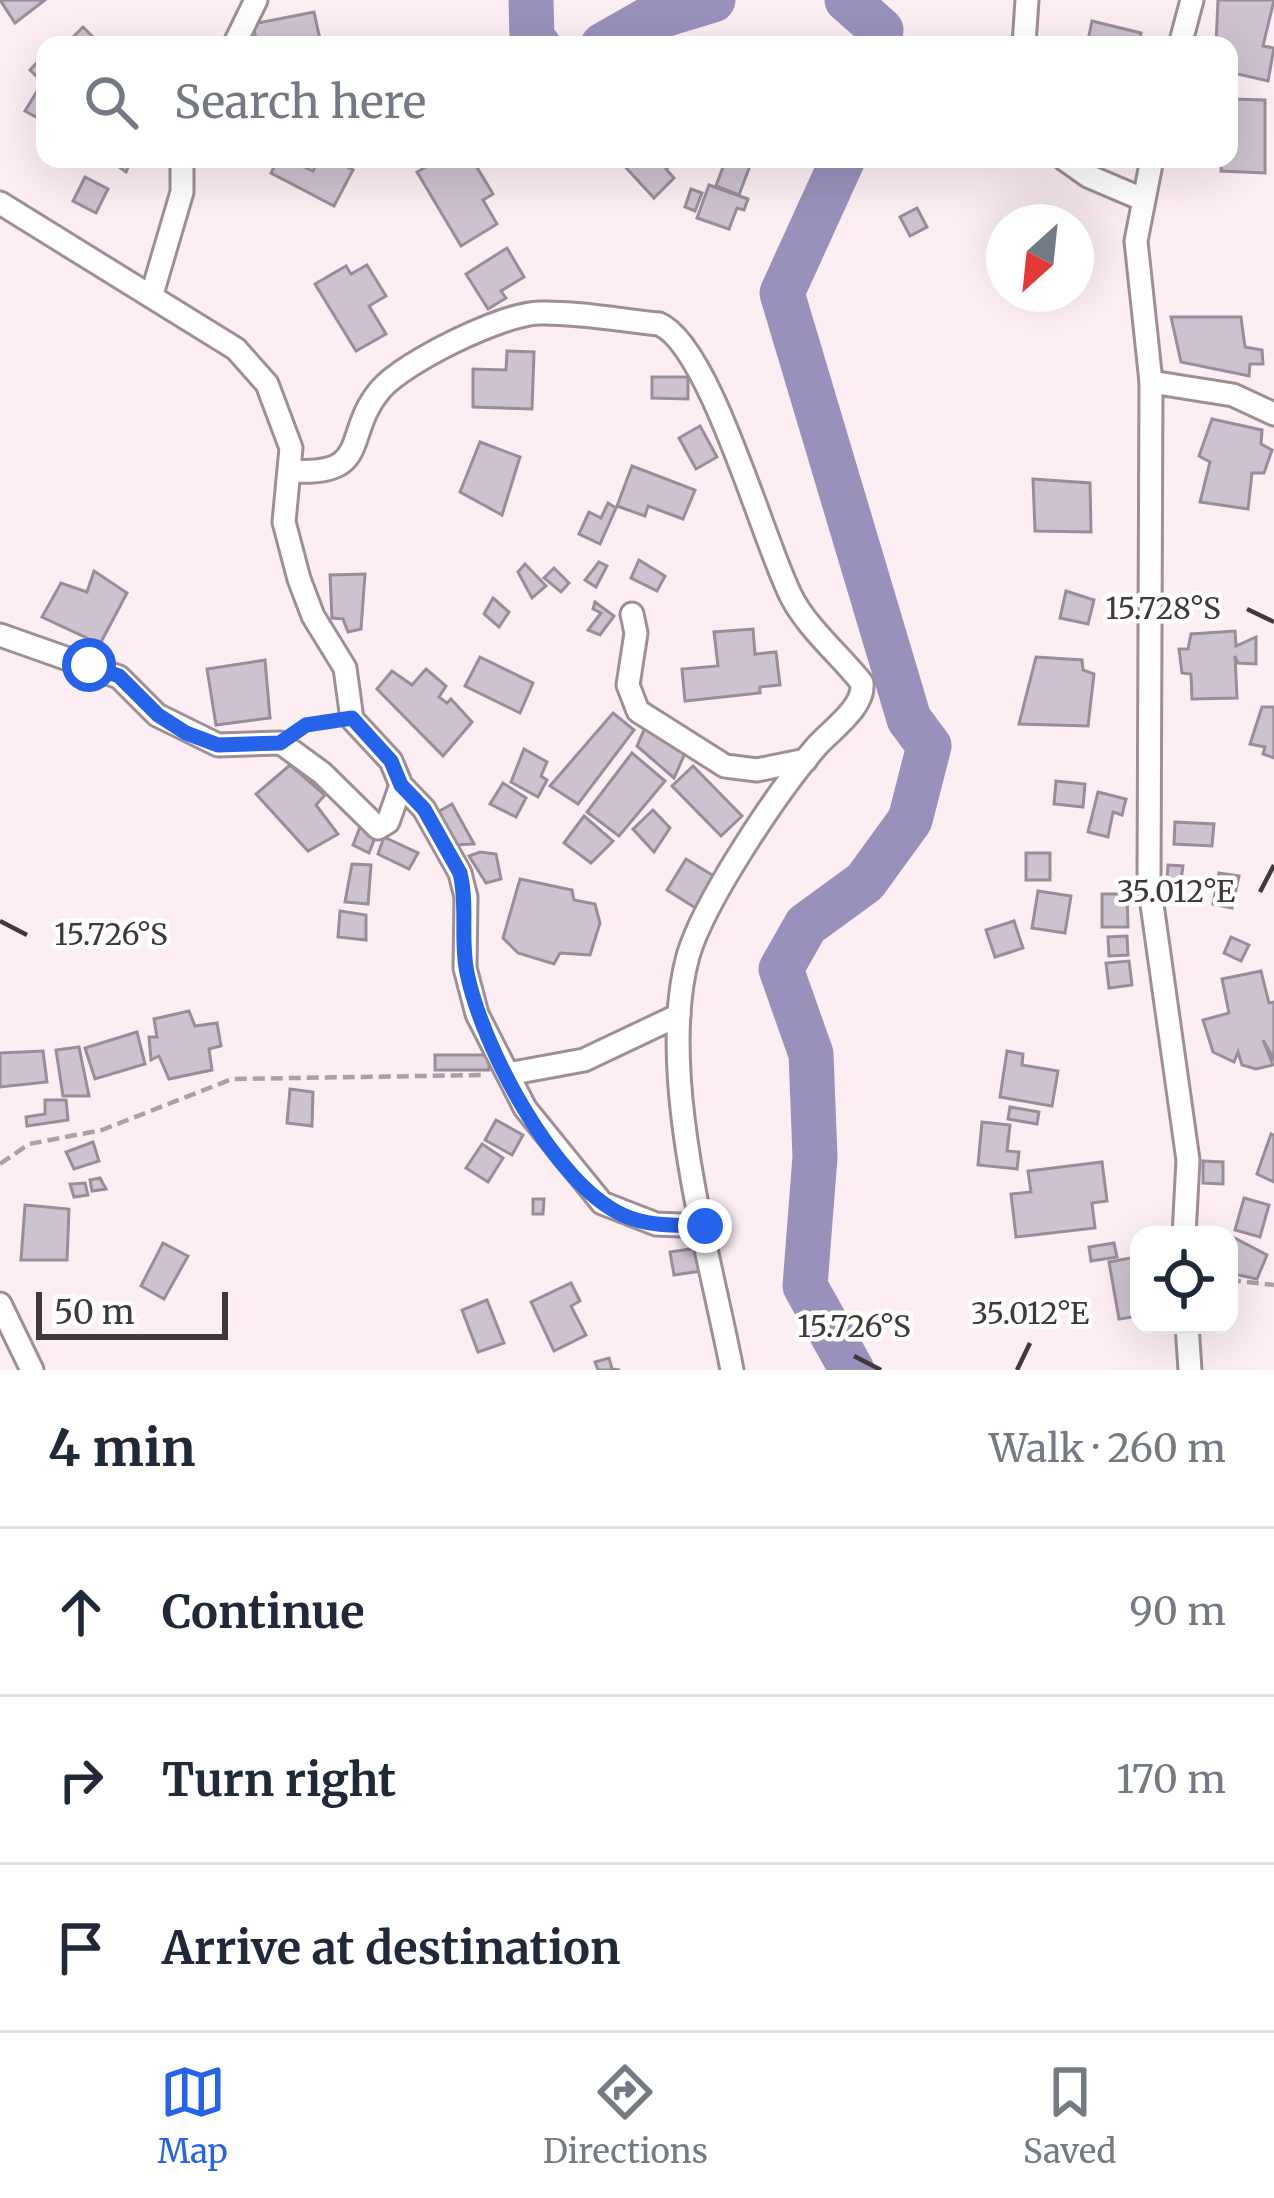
<!DOCTYPE html>
<meta charset="utf-8">
<style>
body{margin:0;font-family:Merriweather,serif;background:#f6f6f7;color:#1f2937}
.controls{position:absolute;right:36px;bottom:36px;display:grid;overflow:hidden;border-radius:24px;box-shadow:0 12px 48px #0002}
.controls button{width:108px;height:108px;display:grid;place-items:center;padding:0;border:0;border-bottom:3px solid #e0e1e3;background:#fff;color:#1f2937;font:60px sans-serif}
.compass{position:absolute;left:986px;top:204px;width:108px;height:108px;border-radius:50%;background:#fff;box-shadow:0 12px 48px #0002;rotate:207deg}
.scale{position:absolute;left:36px;bottom:30px;width:192px;box-sizing:border-box;padding-left:12px;border:6px solid #40393c;border-top:0;font-size:33px;line-height:42px;white-space:nowrap;color:#40393c;-webkit-text-stroke:9px #fff;paint-order:stroke}
.stop{position:absolute;width:36px;height:36px;margin:-27px;border:9px solid #2563eb;border-radius:50%;background:#fff}
.stop.end{background:#2563eb;border-color:#fff;box-shadow:0 3px 12px #0008}
.list{margin:0;padding:0;list-style:none}
h2{display:flex;justify-content:space-between;align-items:center;height:156px;margin:0;padding:0 48px;font-size:51px}
h2 small{font-size:39px;font-weight:400;color:#747a83}
.list li{display:grid;grid-template-columns:78px 1fr auto;gap:36px;align-items:center;box-sizing:border-box;height:168px;padding:0 48px;border-top:3px solid #e0e1e3}
.list b{display:block;font-size:45px;white-space:nowrap}
.list em{font-size:39px;font-style:normal;color:#747a83}
.icon{flex:none;width:66px;height:66px;fill:none;stroke:currentColor;stroke-width:2;stroke-linecap:round;stroke-linejoin:round}
.map{position:relative;flex:none;width:1274px;height:1370px;overflow:hidden}
.search{position:absolute;background:#fff;box-shadow:0 12px 48px #0002;left:36px;right:36px;top:36px;height:132px;display:flex;align-items:center;gap:30px;box-sizing:border-box;padding:0 42px;border-radius:24px;color:#747a83;font-size:45px}
.sheet{height:660px;background:#fff}
nav{display:flex;justify-content:space-around;align-items:center;box-sizing:border-box;height:168px;border-top:3px solid #e0e1e3;background:#fff;font-size:33px;color:#747a83}
nav a{display:grid;justify-items:center;gap:6px}
nav .on{color:#2563eb}
.map>svg:first-child{display:block}
.lines{fill:none;stroke-linecap:round;stroke-linejoin:round}
.river{stroke:#9991bc;stroke-width:45}
.building{fill:#cdc2cf;stroke:#998d9a;stroke-width:3}
.street-casing{stroke:#9f8e95;stroke-width:27}
.path{stroke:#aca0a5;stroke-width:4.5;stroke-dasharray:12 6;stroke-linecap:butt}
.street{stroke:#fff;stroke-width:21}
.route{stroke:#2563eb;stroke-width:15}
.ticks{fill:none;stroke:#40393c;stroke-width:4.5}
.ticks-label{font-size:30px;text-anchor:middle;fill:#40393c;stroke:#fff;stroke-width:9;stroke-linejoin:round;paint-order:stroke}
</style>
<div class="map">
<svg width="1274" height="1370" viewBox="0 0 1274 1370">
<rect width="100%" height="100%" fill="#fdeef4"/>
<g class="lines">
<g class="river">
<path d="M531,0L532,40L538,45"/>
<path d="M847,0L881,30L877,45"/>
<path d="M603,45L647,20L713,0"/>
<path d="M843,159L782,293L909,719L929,746L910,820L865,882L806,925L781,969L811,1054L815,1157L805,1286L852,1370"/>
</g>
</g>
<g class="building">
<path d="M0,0H45L15,23Z"/>
<path d="M1218,0H1274L1263,46L1274,48L1268,81L1229,72V45H1216Z"/>
<path d="M314,12L321,44L257,45L253,24Z"/>
<path d="M1092,21L1141,33L1139,45H1087Z"/>
<path d="M83,27L101,45H65Z"/>
<path d="M45,54V85L30,70Z"/>
<path d="M39,88L45,91V122L25,111Z"/>
<path d="M1229,99L1265,100V173L1221,171L1222,159H1229Z"/>
<path d="M108,159H132L126,172Z"/>
<path d="M278,159H304L301,165L313,171L319,159H332L353,170L334,206L271,173Z"/>
<path d="M440,159H453L458,166L472,159L493,194L483,200L497,224L461,246L417,172Z"/>
<path d="M618,159H668L672,164L666,169L674,178L654,198Z"/>
<path d="M726,159L751,163L739,195L716,186Z"/>
<path d="M85,177L108,189L96,213L73,201Z"/>
<path d="M709,185L748,199L744,210L737,208L729,229L697,218Z"/>
<path d="M691,189L702,193L695,211L685,207Z"/>
<path d="M917,208L927,227L910,236L900,217Z"/>
<path d="M507,248L524,277L501,291L506,298L488,309L466,274Z"/>
<path d="M367,265L386,296L369,306L386,334L356,351L315,284L346,266L351,274Z"/>
<path d="M1171,317H1241L1245,347L1262,350L1263,364H1250L1249,376L1181,362Z"/>
<path d="M507,351L534,352L532,409L473,407V369L506,370Z"/>
<path d="M652,377H688V399L652,398Z"/>
<path d="M1212,419L1262,430L1261,444L1272,450L1264,473H1252L1248,509L1200,502L1210,462L1199,456Z"/>
<path d="M700,426L717,457L696,469L679,438Z"/>
<path d="M480,442L520,457L502,515L460,492Z"/>
<path d="M632,466L695,490L683,519L648,506L645,516L617,506Z"/>
<path d="M1033,479L1090,483L1091,532L1035,531Z"/>
<path d="M608,503L616,508L600,544L579,534L589,512L601,518Z"/>
<path d="M639,560L665,576L657,591L631,578Z"/>
<path d="M599,562L607,566L596,587L585,580Z"/>
<path d="M525,564L546,586L532,598L518,572Z"/>
<path d="M554,568L569,583L561,592L544,578Z"/>
<path d="M94,571L127,593L100,644L42,617L61,583L87,592Z"/>
<path d="M365,574L361,629L348,632L343,619L332,618L330,575Z"/>
<path d="M1066,591L1094,600L1088,624L1060,618Z"/>
<path d="M493,598L509,612L499,627L484,614Z"/>
<path d="M595,602L614,616L600,635L588,630L601,613L593,609Z"/>
<path d="M753,629L755,654L776,652L780,685L760,687V693L685,701L682,669L718,666L714,632Z"/>
<path d="M1235,631L1236,646L1256,637V664L1238,663L1235,656L1237,698L1192,699L1191,674L1182,673L1179,649H1188L1191,634Z"/>
<path d="M480,657L533,683L520,713L465,686Z"/>
<path d="M1036,657L1082,660L1083,670L1094,674L1088,726L1019,724Z"/>
<path d="M265,660L270,718L216,725L207,669Z"/>
<path d="M426,669L446,686L439,697L447,703L451,699L472,722L443,756L377,689L392,671L412,685Z"/>
<path d="M1262,707H1274V758L1263,754L1265,747L1250,744Z"/>
<path d="M613,713L634,730L578,804L550,786Z"/>
<path d="M647,723L686,751L674,778L637,746Z"/>
<path d="M524,749L547,762L541,776L547,780L538,797L511,782Z"/>
<path d="M632,753L665,781L619,836L587,812Z"/>
<path d="M290,765L325,795L316,805L338,834L308,851L256,794Z"/>
<path d="M693,766L742,816L721,836L672,786Z"/>
<path d="M1056,781L1085,784L1083,807L1054,804Z"/>
<path d="M503,783L526,798L516,817L490,804Z"/>
<path d="M1098,792L1126,799L1122,815L1113,812L1108,837L1088,832Z"/>
<path d="M452,804L474,844L456,845L436,813Z"/>
<path d="M653,810L670,828L654,852L633,829Z"/>
<path d="M584,816L613,841L591,863L564,843Z"/>
<path d="M1175,822L1214,824L1212,846L1174,844Z"/>
<path d="M360,827L376,835L369,853L353,845Z"/>
<path d="M384,837L418,853L409,869L378,854Z"/>
<path d="M480,852L496,854L501,879L486,883L469,856Z"/>
<rect x="1026" y="853" width="24" height="27"/>
<path d="M686,859L717,878L697,909L667,890Z"/>
<path d="M352,864L371,865L368,904L345,902Z"/>
<path d="M1168,865L1183,866L1181,880L1167,879Z"/>
<path d="M1219,873L1239,876L1232,908L1213,904Z"/>
<path d="M520,879L572,890L574,900L595,904L600,923L590,955L560,953L554,964L518,953L503,938Z"/>
<path d="M1038,891L1071,896L1065,933L1032,928Z"/>
<path d="M1102,894H1127L1128,927H1102Z"/>
<path d="M340,911L366,915V940L338,937Z"/>
<path d="M1014,921L1023,948L995,957L986,930Z"/>
<path d="M1127,936L1128,955L1109,956L1108,937Z"/>
<path d="M1231,937L1249,945L1241,961L1224,953Z"/>
<path d="M1129,961L1132,985L1109,988L1106,963Z"/>
<path d="M1261,971L1269,1003L1274,1002V1059L1263,1040L1273,1065L1256,1069L1242,1065L1238,1052L1234,1062L1213,1052L1203,1020L1229,1013L1222,979Z"/>
<path d="M189,1011L195,1026L217,1023L221,1046L209,1049L212,1070L169,1079L159,1056L151,1060L149,1037H157L154,1019Z"/>
<path d="M137,1032L145,1064L95,1079L85,1048Z"/>
<path d="M79,1047L89,1096H63L56,1050Z"/>
<path d="M43,1051L47,1082L0,1087V1053Z"/>
<path d="M1007,1051L1023,1054L1022,1065L1058,1071L1052,1106L1000,1097Z"/>
<rect x="435" y="1055" width="54" height="15"/>
<path d="M290,1089L313,1092L312,1126L287,1123Z"/>
<path d="M45,1100H66L68,1120L27,1126L26,1117L45,1114Z"/>
<path d="M1010,1107L1039,1112L1037,1124L1008,1119Z"/>
<path d="M496,1120L523,1135L512,1155L485,1140Z"/>
<path d="M982,1122L1010,1125L1007,1151L1019,1152L1017,1169L978,1165Z"/>
<path d="M1271,1134L1274,1135V1182L1257,1174Z"/>
<path d="M93,1142L99,1161L74,1169L66,1152Z"/>
<path d="M482,1144L503,1158L488,1182L466,1168Z"/>
<path d="M1203,1161L1223,1162V1184L1203,1183Z"/>
<path d="M1102,1162L1107,1201L1092,1203L1095,1228L1016,1237L1011,1194L1031,1192L1028,1171Z"/>
<path d="M100,1178L106,1189L92,1191L90,1180Z"/>
<path d="M85,1183L88,1195L74,1197L70,1184Z"/>
<path d="M1244,1198L1269,1205L1260,1237L1235,1230Z"/>
<path d="M533,1199H544L543,1214H533Z"/>
<path d="M25,1205L69,1209L67,1260H21Z"/>
<path d="M1229,1235L1267,1255L1257,1279L1229,1273Z"/>
<path d="M163,1243L188,1256L164,1299L141,1286Z"/>
<path d="M1114,1243L1117,1257L1091,1261L1089,1247Z"/>
<path d="M697,1248L701,1271L674,1275L670,1252Z"/>
<path d="M1136,1257L1139,1316L1119,1319L1109,1262Z"/>
<path d="M571,1283L580,1301L571,1306L586,1335L554,1351L531,1302Z"/>
<path d="M487,1300L504,1343L478,1352L462,1310Z"/>
<path d="M609,1358L612,1369L620,1370H598L595,1362Z"/>
</g>
<g class="lines">
<g class="street-casing">
<g id="street">
<path d="M234,45L256,0"/>
<path d="M1024,45L1027,0"/>
<path d="M1180,45L1192,0"/>
<path d="M1064,159L1088,176L1142,199"/>
<path d="M1152,159L1136,241L1151,382L1149,883L1188,1160L1184,1235"/>
<path d="M0,203L236,349L267,384L291,448L284,522L299,579L313,616L345,668L352,719L391,761L401,785L424,809L460,873L466,897L465,968L477,1014L525,1108L602,1203L656,1224L705,1226"/>
<path d="M152,294L182,192V159"/>
<path d="M1151,382L1233,395L1274,414"/>
<path d="M292,471C373,476 342,434 381,389C406,361 502,314 539,313C578,312 619,320 659,324C710,345 763,541 791,596C807,628 840,655 862,683C865,707 832,729 816,747C778,791 704,901 688,956C656,1073 709,1251 732,1370"/>
<path d="M632,614L636,633L628,685L638,711L725,766L757,770L806,760"/>
<path d="M0,635L119,677L157,715L218,745L281,743L322,773L378,828L388,822L401,785"/>
<path d="M508,1074L584,1060L679,1015"/>
<path d="M0,1304L32,1370"/>
<path d="M1187,1325L1190,1370"/>
</g>
</g>
<g class="path">
<path d="M300,729L330,724"/>
<path d="M0,1164L29,1144L102,1130L232,1079L484,1075"/>
<path d="M1229,1280L1274,1285"/>
</g>
<use href="#street" class="street"/>
</g>
<g class="lines">
<path class="route" d="M89,665L119,676L158,715L186,733L218,745L280,743L306,725L352,718L391,761L401,785L424,809L460,873C468,906 460,940 467,973C482,1046 553,1183 623,1215C649,1227 678,1225 705,1226"/>
</g>
<path class="ticks" d="M1247,609L1274,622M1260,892L1274,865M0,921L27,935M854,1356L881,1370M1017,1370L1030,1343"/>
<g class="ticks-label">
<text x="1163" y="619">15.728°S</text>
<text x="1176" y="902">35.012°E</text>
<text x="111" y="945">15.726°S</text>
<text x="1030" y="1324">35.012°E</text>
<text x="854" y="1337">15.726°S</text>
</g>
</svg>
<div class="controls">
<button><svg class="icon" aria-label="locate" viewBox="0 0 24 24"><circle cx="12" cy="12" r="6"/><path d="M12 2v4M12 18v4M2 12h4M18 12h4"/></svg></button>
</div>
<svg class="compass" viewBox="-18 -18 36 36"><path d="M0-13l5 13h-10z" fill="#e53935"/><path d="M0 13l5-13h-10z" fill="#747a83"/></svg>
<div class="scale">50 m</div>
<div class="stop" style="left:89px;top:665px"></div>
<div class="stop end" style="left:705px;top:1226px"></div>
<div class="search"><svg class="icon" aria-label="search" viewBox="0 0 24 24"><circle cx="10" cy="10" r="6"/><path d="M15 15l6 6"/></svg>Search here</div>
</div>
<section class="sheet">
<h2>4 min<small>Walk · 260 m</small></h2>
<ul class="list">
<li><svg class="icon" aria-label="ahead" viewBox="0 0 24 24"><path d="M12 20V5M6 11l6-6 6 6"/></svg><div><b>Continue</b></div><em>90 m</em></li>
<li><svg class="icon" aria-label="right" viewBox="0 0 24 24"><path d="M7 20v-9h11M14 6l5 5-5 5"/></svg><div><b>Turn right</b></div><em>170 m</em></li>
<li><svg class="icon" aria-label="arrive" viewBox="0 0 24 24"><path d="M6 21V4h12l-3 4 3 4H6"/></svg><div><b>Arrive at destination</b></div></li>
</ul>
</section>
<nav>
<a class="on"><svg class="icon" aria-label="map" viewBox="0 0 24 24"><path d="M3 6l6-2 6 2 6-2v14l-6 2-6-2-6 2zM9 4v14M15 6v14"/></svg>Map</a>
<a><svg class="icon" aria-label="directions" viewBox="0 0 24 24"><path d="M12 3l9 9-9 9-9-9zM9 14v-3h6M13 9l2 2-2 2"/></svg>Directions</a>
<a><svg class="icon" aria-label="saved" viewBox="0 0 24 24"><path d="M7 4h10v16l-5-4-5 4z"/></svg>Saved</a>
</nav>
